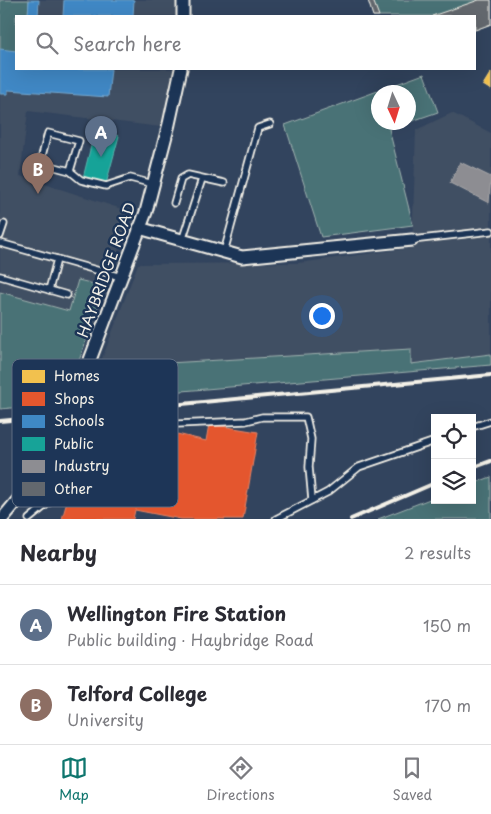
<!DOCTYPE html>
<meta charset="utf-8">
<style>
body{margin:0;font-family:"Playpen Sans",sans-serif;background:#f7f7f7;color:#2b2b33}
.controls{position:absolute;right:15px;bottom:15px;display:grid;overflow:hidden;border-radius:0px;box-shadow:0 5px 20px #0002}
.controls button{width:45px;height:45px;display:grid;place-items:center;padding:0;border:0;border-bottom:1px solid #e1e1e2;background:#fff;color:#2b2b33;font:25px sans-serif}
.compass{position:absolute;left:371px;top:85px;width:45px;height:45px;border-radius:50%;background:#fff;box-shadow:0 5px 20px #0002;rotate:176deg}
.you{position:absolute;left:321px;top:315px;width:18px;height:18px;margin:-12px;border:4px solid #fff;border-radius:50%;background:#1a73e8;box-shadow:0 0 0 8px #1a73e833}
.badge{display:grid;place-items:center;width:32px;height:32px;border-radius:50%;background:#0f766e;color:#fff;font-size:16px;font-weight:700}
.pin{position:absolute;translate:-50% -41px;filter:drop-shadow(0 1px 2px #0008)}
.pin::after{content:'';position:absolute;top:26px;width:18px;height:15px;background:inherit;clip-path:polygon(0 0,100% 0,50% 100%)}
.list{margin:0;padding:0;list-style:none}
h2{display:flex;justify-content:space-between;align-items:center;height:65px;margin:0;padding:0 20px;font-size:21px}
h2 small{font-size:16px;font-weight:400;color:#7c7c81}
.list li{display:grid;grid-template-columns:32px 1fr auto;gap:15px;align-items:center;box-sizing:border-box;height:80px;padding:0 20px;border-top:1px solid #e1e1e2}
.list b{display:block;font-size:19px;white-space:nowrap}
.list p{margin:0;font-size:16px;white-space:nowrap;color:#7c7c81}
.list em{font-size:16px;font-style:normal;color:#7c7c81}
.icon{flex:none;width:28px;height:28px;fill:none;stroke:currentColor;stroke-width:2;stroke-linecap:round;stroke-linejoin:round}
.map{position:relative;flex:none;width:491px;height:519px;overflow:hidden}
.search{position:absolute;background:#fff;box-shadow:0 5px 20px #0002;left:15px;right:15px;top:15px;height:55px;display:flex;align-items:center;gap:12px;box-sizing:border-box;padding:0 18px;border-radius:0px;color:#7c7c81;font-size:19px}
.sheet{height:225px;background:#fff}
nav{display:flex;justify-content:space-around;align-items:center;box-sizing:border-box;height:70px;border-top:1px solid #e1e1e2;background:#fff;font-size:14px;color:#7c7c81}
nav a{display:grid;justify-items:center;gap:2px}
nav .on{color:#0f766e}
.map>svg:first-child{display:block}
.built{fill:#414f63}
.green{fill:#4a7276;stroke:#9fb2af}
.homes{fill:#f2c14e;stroke:#f3cf7c}
.shops{fill:#e4572e;stroke:#e98566}
.schools{fill:#3f88c5;stroke:#75a8d0}
.public{fill:#17a398;stroke:#59bab0}
.industry{fill:#8d8d92;stroke:#acabac}
.building{fill:#63686e;stroke:#f4f1e8}
.lines{fill:none;stroke-linecap:round;stroke-linejoin:round}
.lane-casing{stroke:#f4f1e8;stroke-width:9}
.street-casing{stroke:#f4f1e8;stroke-width:15}
.lane{stroke:#1d3557;stroke-width:5.5}
.street{stroke:#1d3557;stroke-width:11}
.rail{stroke:#f4f1e8;stroke-width:4}
.street-bridge-casing{stroke:#f4f1e8;stroke-width:15;stroke-linecap:butt}
.street-bridge{stroke:#1d3557;stroke-width:11}
.labels{text-anchor:middle;stroke-width:5;stroke-linejoin:round;paint-order:stroke}
.street-label{font-size:15px;fill:#f4f1e8;stroke:#1d3557}
.key{fill:#1d3557;stroke:#5e6d82;stroke-width:1}
.key-label{font-size:14px;fill:#f4f1e8}
</style>
<div class="map">
<svg width="491" height="519" viewBox="0 0 491 519">
<rect width="100%" height="100%" fill="#32445e"/>
<filter id="ink" filterUnits="userSpaceOnUse"><feTurbulence type="fractalNoise" baseFrequency=".02" numOctaves="2"/><feDisplacementMap in="SourceGraphic" scale="10" xChannelSelector="R" yChannelSelector="G"/><feConvolveMatrix kernelMatrix="1 2 1 2 8 2 1 2 1" color-interpolation-filters="sRGB"/></filter>
<g filter="url(#ink)">
<g class="built">
<path d="M0,0H176V16H16V69H173L174,74L161,127L28,111L20,176L131,212L93,325L0,397Z"/>
<path d="M452,113L491,133V354L411,364V350L99,367L138,264L298,263L412,248L416,130Z"/>
</g>
<g class="green">
<path d="M0,0H29L28,16H16V51L0,50Z"/>
<path d="M368,0H491V24L475,30V16H373Z"/>
<path d="M424,74L438,112L409,122L408,92H378V122L407,123L389,129L413,225L321,237L285,125Z"/>
<path d="M78,280C90,283 98,283 102,296L64,403L0,409V292L69,311Z"/>
<path d="M411,349V364L491,354V365L87,399L99,367Z"/>
<path d="M491,477V519H378L435,497V500H472V484Z"/>
</g>
<path class="homes" d="M491,72V90L483,85Z"/>
<path class="shops" d="M136,424L206,441L209,424L258,432L243,519H181L135,510L133,519H62L89,426Z"/>
<g class="schools">
<path d="M29,0H39L38,16H28Z"/>
<path d="M64,0H134L133,16H63Z"/>
<path d="M0,49L16,51V69H111L108,97L8,90V94H0Z"/>
</g>
<path class="public" d="M95,130L119,136L106,184L83,178Z"/>
<path class="industry" d="M460,162L491,177L489,203L450,183Z"/>
<g class="building">
<path d="M368,0H373L379,16H373Z"/>
<path d="M479,0H491V24L475,30V16H432Z"/>
</g>
<g class="lines">
<g class="lane-casing">
<g id="lane">
<path d="M70,171L79,141L48,133L40,163L70,171L81,180L106,186L130,178L153,184"/>
<path d="M174,203L181,179L188,175L224,183"/>
<path d="M0,236L4,224"/>
<path d="M412,240L491,231"/>
<path d="M182,241L202,179"/>
<path d="M0,243L121,277"/>
<path d="M224,252L258,128L270,124"/>
<path d="M0,276L67,295"/>
<path d="M49,290L57,259"/>
<path d="M177,424L246,421L262,417H306L311,439L309,467L312,500"/>
<path d="M472,427L491,421"/>
<path d="M29,519L52,500L55,491"/>
<path d="M276,519L328,492L359,467L435,441"/>
</g>
</g>
<g class="street-casing">
<g id="street">
<path d="M183,16V0"/>
<path d="M139,228L242,257L412,240"/>
<path d="M85,373L146,212L169,124L181,69"/>
<path d="M2,519L66,442"/>
</g>
</g>
<use href="#lane" class="lane"/>
<use href="#street" class="street"/>
<g class="rail">
<path d="M0,421L491,375"/>
<path d="M472,468L491,461"/>
<path d="M351,519L435,483"/>
</g>
<g class="street-bridge-casing">
<path id="street-bridge" d="M66,442L85,373"/>
</g>
<use href="#street-bridge" class="street-bridge"/>
</g>
</g>
<g class="labels">
<g class="street-label">
<text transform="translate(107 270) rotate(-70)" y="5">HAYBRIDGE ROAD</text>
</g>
</g>
<rect x="12" y="359" width="166" height="148" rx="8" class="key"/>
<rect x="22" y="370" width="23" height="13" fill="#f2c14e"/>
<rect x="22" y="392" width="23" height="14" fill="#e4572e"/>
<rect x="22" y="415" width="23" height="13" fill="#3f88c5"/>
<rect x="22" y="437" width="23" height="14" fill="#17a398"/>
<rect x="22" y="460" width="23" height="13" fill="#8d8d92"/>
<rect x="22" y="482" width="23" height="14" fill="#63686e"/>
<g class="key-label">
<text x="54" y="381">Homes</text>
<text x="54" y="404">Shops</text>
<text x="54" y="426">Schools</text>
<text x="54" y="449">Public</text>
<text x="54" y="471">Industry</text>
<text x="54" y="494">Other</text>
</g>
</svg>
<div class="controls">
<button><svg class="icon" aria-label="locate" viewBox="0 0 24 24"><circle cx="12" cy="12" r="6"/><path d="M12 2v4M12 18v4M2 12h4M18 12h4"/></svg></button>
<button><svg class="icon" aria-label="layers" viewBox="0 0 24 24"><path d="M12 4l9 5-9 5-9-5zM3 14l9 5 9-5"/></svg></button>
</div>
<svg class="compass" viewBox="-18 -18 36 36"><path d="M0-13l5 13h-10z" fill="#e53935"/><path d="M0 13l5-13h-10z" fill="#7c7c81"/></svg>
<div class="you"></div>
<div class="pin badge" style="left:101px;top:157px;background:#5c6f8a">A</div>
<div class="pin badge" style="left:38px;top:194px;background:#8d6e63">B</div>
<div class="search"><svg class="icon" aria-label="search" viewBox="0 0 24 24"><circle cx="10" cy="10" r="6"/><path d="M15 15l6 6"/></svg>Search here</div>
</div>
<section class="sheet">
<h2>Nearby<small>2 results</small></h2>
<ul class="list">
<li><span class="badge" style="background:#5c6f8a">A</span><div><b>Wellington Fire Station</b><p>Public building · Haybridge Road</p></div><em>150 m</em></li>
<li><span class="badge" style="background:#8d6e63">B</span><div><b>Telford College</b><p>University</p></div><em>170 m</em></li>
</ul>
</section>
<nav>
<a class="on"><svg class="icon" aria-label="map" viewBox="0 0 24 24"><path d="M3 6l6-2 6 2 6-2v14l-6 2-6-2-6 2zM9 4v14M15 6v14"/></svg>Map</a>
<a><svg class="icon" aria-label="directions" viewBox="0 0 24 24"><path d="M12 3l9 9-9 9-9-9zM9 14v-3h6M13 9l2 2-2 2"/></svg>Directions</a>
<a><svg class="icon" aria-label="saved" viewBox="0 0 24 24"><path d="M7 4h10v16l-5-4-5 4z"/></svg>Saved</a>
</nav>
